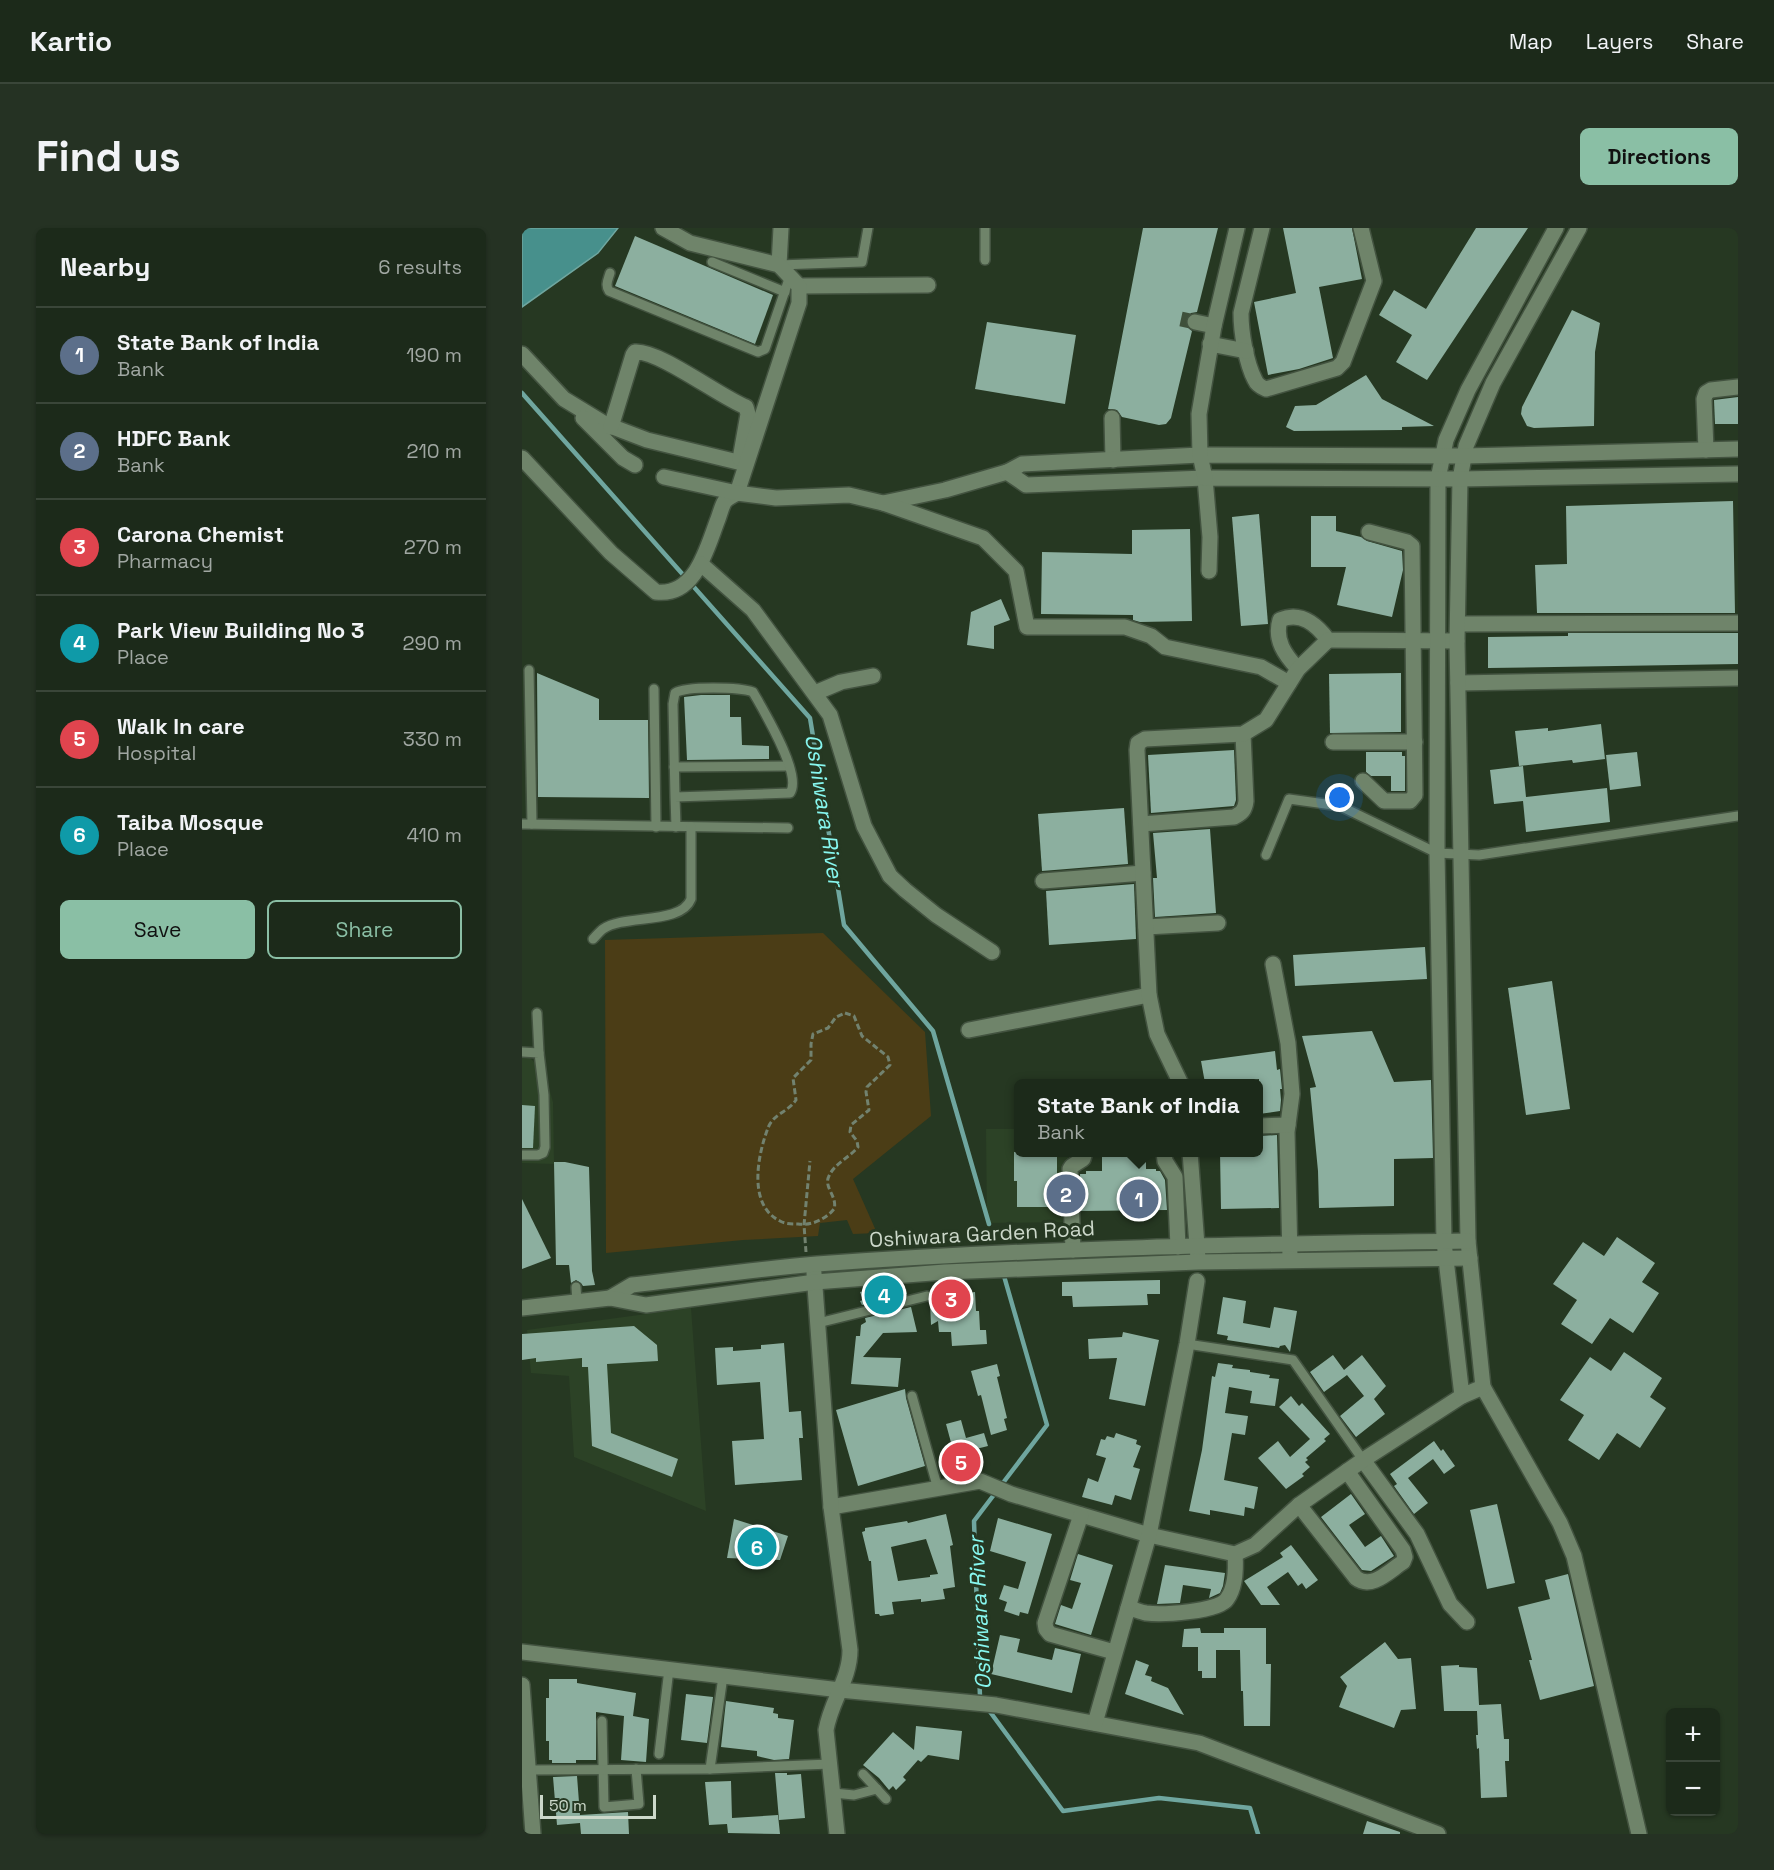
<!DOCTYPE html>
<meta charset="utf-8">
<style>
body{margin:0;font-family:"Space Grotesk",sans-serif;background:#253223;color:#f1f3f6}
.controls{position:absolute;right:18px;bottom:18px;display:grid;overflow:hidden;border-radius:9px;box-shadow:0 2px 4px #0004}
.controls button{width:54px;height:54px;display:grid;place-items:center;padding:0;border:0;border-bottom:2px solid #3a4639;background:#1c2a1a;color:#f1f3f6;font:30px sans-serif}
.scale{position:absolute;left:18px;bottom:15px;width:116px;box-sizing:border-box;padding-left:6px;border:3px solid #ccd8ca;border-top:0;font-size:16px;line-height:21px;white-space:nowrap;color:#ccd8ca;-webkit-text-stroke:4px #263822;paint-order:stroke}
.you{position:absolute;left:818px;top:570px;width:21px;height:21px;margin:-15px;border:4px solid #fff;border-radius:50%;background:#1a73e8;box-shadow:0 0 0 9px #1a73e833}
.badge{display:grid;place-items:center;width:39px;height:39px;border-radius:50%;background:#8abfa5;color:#fff;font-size:20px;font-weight:700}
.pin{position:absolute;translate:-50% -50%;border:3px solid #fff;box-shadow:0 2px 6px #0006}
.popup{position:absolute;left:492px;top:851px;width:249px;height:78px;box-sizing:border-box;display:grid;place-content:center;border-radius:9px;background:#1c2a1a;filter:drop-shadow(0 2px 4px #0005);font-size:20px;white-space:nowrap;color:#a0a7a2}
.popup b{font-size:22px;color:#f1f3f6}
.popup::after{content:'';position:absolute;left:50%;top:100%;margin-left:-12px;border:12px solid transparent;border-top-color:#1c2a1a}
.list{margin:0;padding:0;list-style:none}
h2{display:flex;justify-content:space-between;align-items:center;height:78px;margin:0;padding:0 24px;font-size:26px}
h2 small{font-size:20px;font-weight:400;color:#a0a7a2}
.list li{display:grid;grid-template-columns:39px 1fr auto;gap:18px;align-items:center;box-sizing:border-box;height:96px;padding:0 24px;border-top:2px solid #3a4639}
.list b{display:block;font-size:22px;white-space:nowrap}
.list p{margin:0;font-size:20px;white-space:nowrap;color:#a0a7a2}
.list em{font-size:20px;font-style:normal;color:#a0a7a2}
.actions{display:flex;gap:12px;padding:18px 24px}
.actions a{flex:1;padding:14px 0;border:2px solid #8abfa5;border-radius:9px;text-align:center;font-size:21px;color:#8abfa5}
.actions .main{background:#8abfa5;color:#111}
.map{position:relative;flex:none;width:1216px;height:1606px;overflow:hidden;border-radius:9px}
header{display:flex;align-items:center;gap:36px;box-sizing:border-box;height:84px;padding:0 30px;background:#1c2a1a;border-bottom:2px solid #3a4639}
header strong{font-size:28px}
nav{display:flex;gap:33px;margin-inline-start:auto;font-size:21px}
.intro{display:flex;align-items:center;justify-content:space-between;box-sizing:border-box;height:144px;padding:0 36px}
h1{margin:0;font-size:42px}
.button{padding:15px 27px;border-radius:9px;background:#8abfa5;color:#111;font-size:21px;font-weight:700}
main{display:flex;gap:36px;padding:0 36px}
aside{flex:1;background:#1c2a1a;border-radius:9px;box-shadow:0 2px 4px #0004}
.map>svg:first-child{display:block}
.built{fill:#2c4226}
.green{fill:#4b3d16}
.water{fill:#47908c;stroke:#6fa69f;stroke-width:1.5}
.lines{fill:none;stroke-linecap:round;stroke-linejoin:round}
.stream{stroke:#6fa69f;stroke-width:4.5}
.building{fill:#8caf9f;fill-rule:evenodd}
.minor-tunnel{stroke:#3f503b;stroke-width:15;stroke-dasharray:15 8;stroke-linecap:butt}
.service-casing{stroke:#435340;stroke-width:12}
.minor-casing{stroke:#435340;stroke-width:18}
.tertiary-casing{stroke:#435340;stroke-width:18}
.path{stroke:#72826f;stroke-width:3;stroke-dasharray:6 3;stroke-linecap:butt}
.service{stroke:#6f846a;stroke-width:9}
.minor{stroke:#6f846a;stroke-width:15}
.tertiary{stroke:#6f846a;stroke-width:15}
.labels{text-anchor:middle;stroke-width:6;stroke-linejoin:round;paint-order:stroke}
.street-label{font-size:21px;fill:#ccd8ca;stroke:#263822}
.water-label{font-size:22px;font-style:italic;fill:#87f7ef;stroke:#263822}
</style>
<header>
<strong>Kartio</strong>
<nav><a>Map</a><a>Layers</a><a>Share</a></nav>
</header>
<div class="intro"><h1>Find us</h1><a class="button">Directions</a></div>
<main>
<aside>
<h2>Nearby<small>6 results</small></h2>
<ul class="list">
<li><span class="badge" style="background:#5c6f8a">1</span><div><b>State Bank of India</b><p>Bank</p></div><em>190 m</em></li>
<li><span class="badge" style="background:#5c6f8a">2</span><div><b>HDFC Bank</b><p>Bank</p></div><em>210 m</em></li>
<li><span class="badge" style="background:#e0444e">3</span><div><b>Carona Chemist</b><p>Pharmacy</p></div><em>270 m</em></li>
<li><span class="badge" style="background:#0f9aa8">4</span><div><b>Park View Building No 3</b><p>Place</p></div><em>290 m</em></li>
<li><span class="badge" style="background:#e0444e">5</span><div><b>Walk In care</b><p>Hospital</p></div><em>330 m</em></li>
<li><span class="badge" style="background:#0f9aa8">6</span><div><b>Taiba Mosque</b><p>Place</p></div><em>410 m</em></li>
</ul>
<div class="actions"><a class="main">Save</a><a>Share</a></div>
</aside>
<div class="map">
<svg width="1216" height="1606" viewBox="0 0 1216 1606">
<rect width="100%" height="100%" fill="#263822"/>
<g class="built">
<path d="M0,821L23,846L31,874L32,936L0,935Z"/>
<path d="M464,901H497V924L546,925L547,994L465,995Z"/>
<path d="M169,1080L184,1283L52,1229L47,1148L9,1145L5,1102Z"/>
</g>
<path class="green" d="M301,705L403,804L409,888L331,951L355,1005L331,1006L325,992L298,995L296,1008L221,1012L84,1025L83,712Z"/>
<path class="water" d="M0,0H96L76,25L0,79Z"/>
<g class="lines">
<g class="stream">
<path d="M0,165L288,490L322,697L411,803L467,996"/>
<path d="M460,1471L458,1469L452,1293L525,1197L482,1048"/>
<path d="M466,1481L541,1583L637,1570L728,1580L736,1606"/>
</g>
</g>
<g class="building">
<path d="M621,0H696L675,84L669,85L664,91V98L670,103L649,190L644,196L637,197L600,189L595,182L586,181Z"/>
<path d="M761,0H830L840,51L797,59L811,130L777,141L746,147L732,74L774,65Z"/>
<path d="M954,0H1006L905,152L874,134L890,107L857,87L872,62L904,81Z"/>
<path d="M113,8L251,67L233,116L93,58Z"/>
<path d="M1050,82L1078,95L1073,124L1072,198L1012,200L1005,198L999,186L1000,179Z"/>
<path d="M465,94L554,107L543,176L453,161Z"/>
<path d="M844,147L860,171L912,198L880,199V202L772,203L764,199L773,178L794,177Z"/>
<path d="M1216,169V196H1193L1192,172Z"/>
<path d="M1211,273L1213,385H1015L1013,337L1045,336L1044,278Z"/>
<path d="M737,286L746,396L719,398L710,289Z"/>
<path d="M789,288H814V303L839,309L845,313L880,323L881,342L870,389L815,377L824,339H789Z"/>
<path d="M668,301L670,393L618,394L611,392V387L519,386L520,324L610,326V302Z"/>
<path d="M479,371L488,392L472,398V421L445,417L449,384Z"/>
<path d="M1046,405H1216V436L966,440V409L1046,408Z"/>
<path d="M15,445L77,471V492H126L127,570L16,569Z"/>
<path d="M879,445V504L808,505L807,446Z"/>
<path d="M179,467H208V489H219L220,517L247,518V531L165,532L162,469Z"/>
<path d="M1079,496L1083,531L1051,535L1050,532L997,538L993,503L1026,500V503Z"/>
<path d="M712,522L714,572L712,578L629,585L626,527Z"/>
<path d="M844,524H880V528H883V563H869V548H849L844,544Z"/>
<path d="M1115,524L1119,558L1088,562L1084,527Z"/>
<path d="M1001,538L1004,569L1085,560L1088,594L1004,604L1001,573L972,576L968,542Z"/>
<path d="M602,580L606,636L520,643L516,586Z"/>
<path d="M688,601L694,685L633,689L631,650H635L631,605Z"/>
<path d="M612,656L614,711L527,717L524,663Z"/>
<path d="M903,719L905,751L773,758L771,727Z"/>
<path d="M1030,753L1048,881L1004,887L986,760Z"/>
<path d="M850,803L872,854L909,852L911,930L872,931V978L797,980L796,943L788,860L794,859L780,808Z"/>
<path d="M753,823L755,842L758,841L760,861H758L759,872L758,883L737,886V851L701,855H683L679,833Z"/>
<path d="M0,877L13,878L11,920H0Z"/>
<path d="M755,907L757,980L699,981L698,924H737V908Z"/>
<path d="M492,924H535V947H538L540,979H495V953H492Z"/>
<path d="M580,924H624V941H634V943H638L643,952L645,982L559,983L558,946H564V943H580Z"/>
<path d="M32,934H43L67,939L70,1043L73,1057L61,1058L59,1055L54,1052L49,1055L47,1037H34Z"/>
<path d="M0,971L29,1030L0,1041Z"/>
<path d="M1095,1009L1133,1035L1120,1054L1137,1065L1111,1105L1088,1090L1070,1116L1039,1096L1055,1072L1031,1056L1061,1014L1082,1028Z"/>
<path d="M638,1052V1066H625L626,1077L551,1079L550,1068H540V1054Z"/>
<path d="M365,1058L366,1062L375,1060L376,1063L384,1061L385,1066L340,1077L338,1073L341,1072L338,1064Z"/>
<path d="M445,1062L446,1065L453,1064L454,1083H457L458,1102H464L465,1116L430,1118L429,1104H417L416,1093L409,1097L408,1074L415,1063Z"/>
<path d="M701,1069L724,1073L721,1095L748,1100L752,1079L775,1083L768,1124L763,1117L758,1118L757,1120L705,1112L706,1108L695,1106Z"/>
<path d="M389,1079L395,1104L361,1105L341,1129L379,1130L376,1159L329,1156L334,1108H338L339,1097L344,1094L343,1090Z"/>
<path d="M112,1098L135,1117L136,1133L85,1136L89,1205L156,1231L150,1249L70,1218L66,1139H60V1130L14,1134V1130L0,1132V1106Z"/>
<path d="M601,1104L637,1112L623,1178L587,1171L595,1130L567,1131L566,1111L600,1109Z"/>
<path d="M262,1115L267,1184L279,1183L281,1210H277L280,1252L213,1257L210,1213L242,1211L238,1154L195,1157L193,1120L211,1119V1123L239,1121V1117Z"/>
<path d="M1102,1124L1140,1150L1128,1169L1144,1180L1118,1220L1095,1205L1077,1232L1046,1212L1062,1187L1038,1172L1068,1129L1089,1143Z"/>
<path d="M811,1127L822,1142L840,1127L864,1158L852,1171L863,1186L834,1209L818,1188L842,1168L825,1147L802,1164L788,1144Z"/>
<path d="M696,1135L711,1137L710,1140L728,1142V1144L748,1147L747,1150L757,1151L753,1178L728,1175L730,1163L707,1159L703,1185L726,1188L723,1207L710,1205L702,1252L736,1259L732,1281L723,1279L722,1288L688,1282V1287L667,1283L680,1222L690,1148L693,1149Z"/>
<path d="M475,1136L478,1148L475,1149L485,1190L482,1191L485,1202L469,1207L459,1167L456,1168L449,1143Z"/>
<path d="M383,1161L384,1170L403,1238L336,1258L314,1182Z"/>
<path d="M769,1168L777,1178L780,1175L808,1206L802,1211L804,1213L784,1230L786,1232L783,1234L788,1239L780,1246L782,1248L764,1261L736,1230L756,1213L768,1229L788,1211L757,1179Z"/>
<path d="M439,1192L444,1210L462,1205L466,1218L454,1221L455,1224L448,1226L449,1229L434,1233L424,1196Z"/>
<path d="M594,1205L615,1212L614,1216L619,1218L611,1239L618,1241L609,1272L593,1267L590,1277L560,1269L566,1250L576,1254L584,1230L574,1227L579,1211L583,1212L585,1208L592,1210Z"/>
<path d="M912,1213L919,1223L921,1221L933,1238L922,1246L911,1231L886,1250L906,1275L892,1286L872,1258L875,1256L868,1246Z"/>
<path d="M829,1266L843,1286L827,1297L843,1319L859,1308L872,1328L849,1343L840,1342L799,1289Z"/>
<path d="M975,1276L993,1355L965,1361L948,1282Z"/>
<path d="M424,1286L431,1317L428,1318L433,1359L421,1361L423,1371L399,1374V1371L370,1374L372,1386L358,1388L357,1386H353L349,1333H347L340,1304L343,1303V1300L385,1293L386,1295ZM404,1311L416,1346L408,1347V1349L376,1353L369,1319Z"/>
<path d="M476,1290L530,1306L506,1386L498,1384L497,1388L482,1383L485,1374L477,1371L482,1357L496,1361L504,1334L468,1323Z"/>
<path d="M212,1291L266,1308L258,1332L205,1330Z"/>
<path d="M769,1317L796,1352L784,1361L780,1355L776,1358L766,1344L745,1359L758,1377H739L722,1353L761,1329L758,1325Z"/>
<path d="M556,1326L591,1337L569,1407L533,1396L539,1377L550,1381L559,1355L548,1352Z"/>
<path d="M643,1337L703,1345L701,1358L698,1365L687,1370L689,1361L661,1357L658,1375L635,1376Z"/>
<path d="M1046,1346L1072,1458L1018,1472L1007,1432H1010L996,1379L1028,1371L1023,1352Z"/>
<path d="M678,1400L679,1405H702V1400H744V1436H749L748,1498H722L721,1463H719L718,1422H694V1450H680V1443H676V1419H660L662,1401Z"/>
<path d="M478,1407L498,1411L495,1424L530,1432L533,1420L559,1426L550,1465L469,1446Z"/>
<path d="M863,1414L876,1431L889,1430L894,1481L879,1482L872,1500L817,1479L825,1458L818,1449Z"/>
<path d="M614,1432L627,1437L623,1447L630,1449L629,1453L646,1460L662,1487L603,1466Z"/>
<path d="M937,1437V1439L955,1440L957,1477L979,1476L982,1511H987V1533H983L985,1569L959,1570L957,1520L955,1521L954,1507H956L955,1483H922L919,1438Z"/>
<path d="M27,1451H55V1455L114,1465L111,1488L127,1491L124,1534L99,1532L102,1488L74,1484V1532H54V1535H30V1532H27V1513H24V1470H27Z"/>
<path d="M164,1466L191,1469L185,1515L159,1512Z"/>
<path d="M204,1473L252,1480L251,1485L256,1486V1490L272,1492L267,1531L252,1532L235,1528V1523L199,1519Z"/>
<path d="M394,1498L440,1503L437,1532L406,1527L399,1534L396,1532L381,1549L384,1552L374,1562L371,1558L367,1562L357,1550L341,1537L371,1504L392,1522Z"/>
<path d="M253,1545H265V1547L279,1546L283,1590L257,1592Z"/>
<path d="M55,1548L58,1587L106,1584L107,1606H59L58,1595L35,1597L31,1549Z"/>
<path d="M209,1553L210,1590L256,1587L258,1606L206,1605L205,1596L187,1597L183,1554Z"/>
<path d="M845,1593L878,1604V1606H841Z"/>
</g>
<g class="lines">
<path class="minor-tunnel" d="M659,91L673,94"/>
<g class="service-casing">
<g id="service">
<path d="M463,0V32"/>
<path d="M190,34L263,64"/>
<path d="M257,37L340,34L346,0"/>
<path d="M88,45C86,52 83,57 87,63L236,124L243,121L268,48"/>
<path d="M7,442L10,596"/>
<path d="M132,461L134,599"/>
<path d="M152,539L267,538"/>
<path d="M153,569L268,565C281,547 241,482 231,464C218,459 164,458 153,465L151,476L153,569L154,599"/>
<path d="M0,596L266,600"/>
<path d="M744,627L767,571L818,578L915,625L957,627L1216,588"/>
<path d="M71,711C74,708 78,703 81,701C103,686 159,697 169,671V599"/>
<path d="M15,785L17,825"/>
<path d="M0,824L17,825L22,867L23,919L21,925L16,927H0"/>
<path d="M54,1059L55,1074"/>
<path d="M296,1095L405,1068"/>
<path d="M665,1116L771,1132L841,1232"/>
<path d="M390,1168L416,1261"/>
<path d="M80,1493L82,1579L117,1576L114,1541"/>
<path d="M137,1526L147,1441"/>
<path d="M188,1541L201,1448"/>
<path d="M6,1542L188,1541L308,1536"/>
<path d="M341,1546L364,1571"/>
<path d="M311,1565L332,1567L355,1561"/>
</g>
</g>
<g class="minor-casing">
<g id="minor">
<path d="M740,0L719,85C719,104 724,135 733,152C735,157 739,159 744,161L815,140L821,134L852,53L839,0"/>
<path d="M257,37L259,0"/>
<path d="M277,58L406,57"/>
<path d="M673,94L692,98"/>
<path d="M688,116L724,123"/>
<path d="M0,126L42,171L83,196L125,212L224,236"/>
<path d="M61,190L101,230L113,237"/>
<path d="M590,190L591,232"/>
<path d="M89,199L111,127L113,124C137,122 198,169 224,179L226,186L218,231"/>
<path d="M1184,222L1182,171L1184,165L1189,162L1216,159"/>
<path d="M0,230L89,325L134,364C174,369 185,319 196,291C198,286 200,277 203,273C206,270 212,267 215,265L277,75V58L257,37L168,15L141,0"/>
<path d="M142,249L215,265L254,270L327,267L361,275L423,262L485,244"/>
<path d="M683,250L688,309L687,343"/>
<path d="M361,275L461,310L494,343L505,399H603L629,408L643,419L739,439L767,455"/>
<path d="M179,336L231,382L308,487L342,598L368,648L383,662L414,687L470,724"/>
<path d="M936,396L1216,395"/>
<path d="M776,441C763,427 752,412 758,392C779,383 794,396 806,412L935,413"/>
<path d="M936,455L1216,450"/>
<path d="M293,465L319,454L351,448"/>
<path d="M811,514H893"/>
<path d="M841,553L862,573H888L893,567L890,318L885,314L847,304"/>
<path d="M619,596L712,589C720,585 723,582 724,573L721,506"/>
<path d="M521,653L621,645"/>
<path d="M624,699L696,695"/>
<path d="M751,736L766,815L770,866L765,904L768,1029"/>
<path d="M447,802L627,767"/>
<path d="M659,856L635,806L627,767L615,522L616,515L623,511L721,506L744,492L776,441L806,412"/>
<path d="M737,898L766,897"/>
<path d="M642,924L643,933L653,949L656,1019"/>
<path d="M668,924L676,1031"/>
<path d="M551,1022L548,941L550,938L561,931L563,924"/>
<path d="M961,1159L1038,1295L1052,1328L1117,1606"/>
<path d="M841,1232L895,1306L928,1376L945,1394"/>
<path d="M777,1277L834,1350C850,1362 867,1343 881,1334L883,1329L881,1322L825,1243"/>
<path d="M309,1279L458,1253L489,1266L627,1307L713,1326L733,1317L777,1277L841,1232L940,1168"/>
<path d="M559,1287L523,1395L524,1401L528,1406L592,1424"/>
<path d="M606,1380C612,1381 618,1384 624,1385C639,1387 697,1384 705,1371C714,1359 714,1340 713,1326"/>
<path d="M0,1424L318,1462L474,1477L677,1515L916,1606"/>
<path d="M0,1457L11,1606"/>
<path d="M573,1495L627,1307L665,1116L675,1053"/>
</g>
</g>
<g class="tertiary-casing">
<g id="tertiary">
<path d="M1034,0L946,162L924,212L916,251L915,625L922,1014L940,1168L961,1159L946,1013L935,413L938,251L944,218L971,155L1057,0"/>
<path d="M1216,221L942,228L678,227L500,236L485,244L504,257L683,250L938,251L1216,246"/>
<path d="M683,250L678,227L677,186L692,98L715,0"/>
<path d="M292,1045L309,1279L328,1422C328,1451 309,1473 304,1502L315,1606"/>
<path d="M88,1070L110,1057C172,1050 233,1041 295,1036C512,1020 729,1016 946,1013"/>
<path d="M0,1080L88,1070L124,1077L293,1054L423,1044L676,1034L948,1030"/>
</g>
</g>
<g class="path">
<path d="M323,785L332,788L340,808L366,829L368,837L345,859L344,864L347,882L329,897L328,904L335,913L336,919C328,929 312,936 307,948C301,959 316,969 312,981C304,991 289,998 276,996C270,996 263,996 258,993C225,977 236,926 246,900C251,886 266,884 274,872L271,850L289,832V816L291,806L306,800L314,789Z"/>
<path d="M284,1024L282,997L288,933"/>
</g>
<use href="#service" class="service"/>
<use href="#minor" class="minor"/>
<use href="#tertiary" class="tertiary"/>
</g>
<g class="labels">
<g class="street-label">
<text transform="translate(460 1006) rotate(-3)" y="7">Oshiwara Garden Road</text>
</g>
<g class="water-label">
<text transform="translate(303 582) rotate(81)" y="8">Oshiwara River</text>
<text transform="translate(457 1385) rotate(-93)" y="8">Oshiwara River</text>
</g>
</g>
</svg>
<div class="controls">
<button>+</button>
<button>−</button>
</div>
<div class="scale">50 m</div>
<div class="you"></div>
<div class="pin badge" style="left:617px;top:971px;background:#5c6f8a">1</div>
<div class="popup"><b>State Bank of India</b>Bank</div>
<div class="pin badge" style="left:544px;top:966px;background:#5c6f8a">2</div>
<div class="pin badge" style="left:429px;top:1071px;background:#e0444e">3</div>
<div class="pin badge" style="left:362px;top:1067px;background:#0f9aa8">4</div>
<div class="pin badge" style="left:439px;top:1234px;background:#e0444e">5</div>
<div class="pin badge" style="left:235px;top:1319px;background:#0f9aa8">6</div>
</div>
</main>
